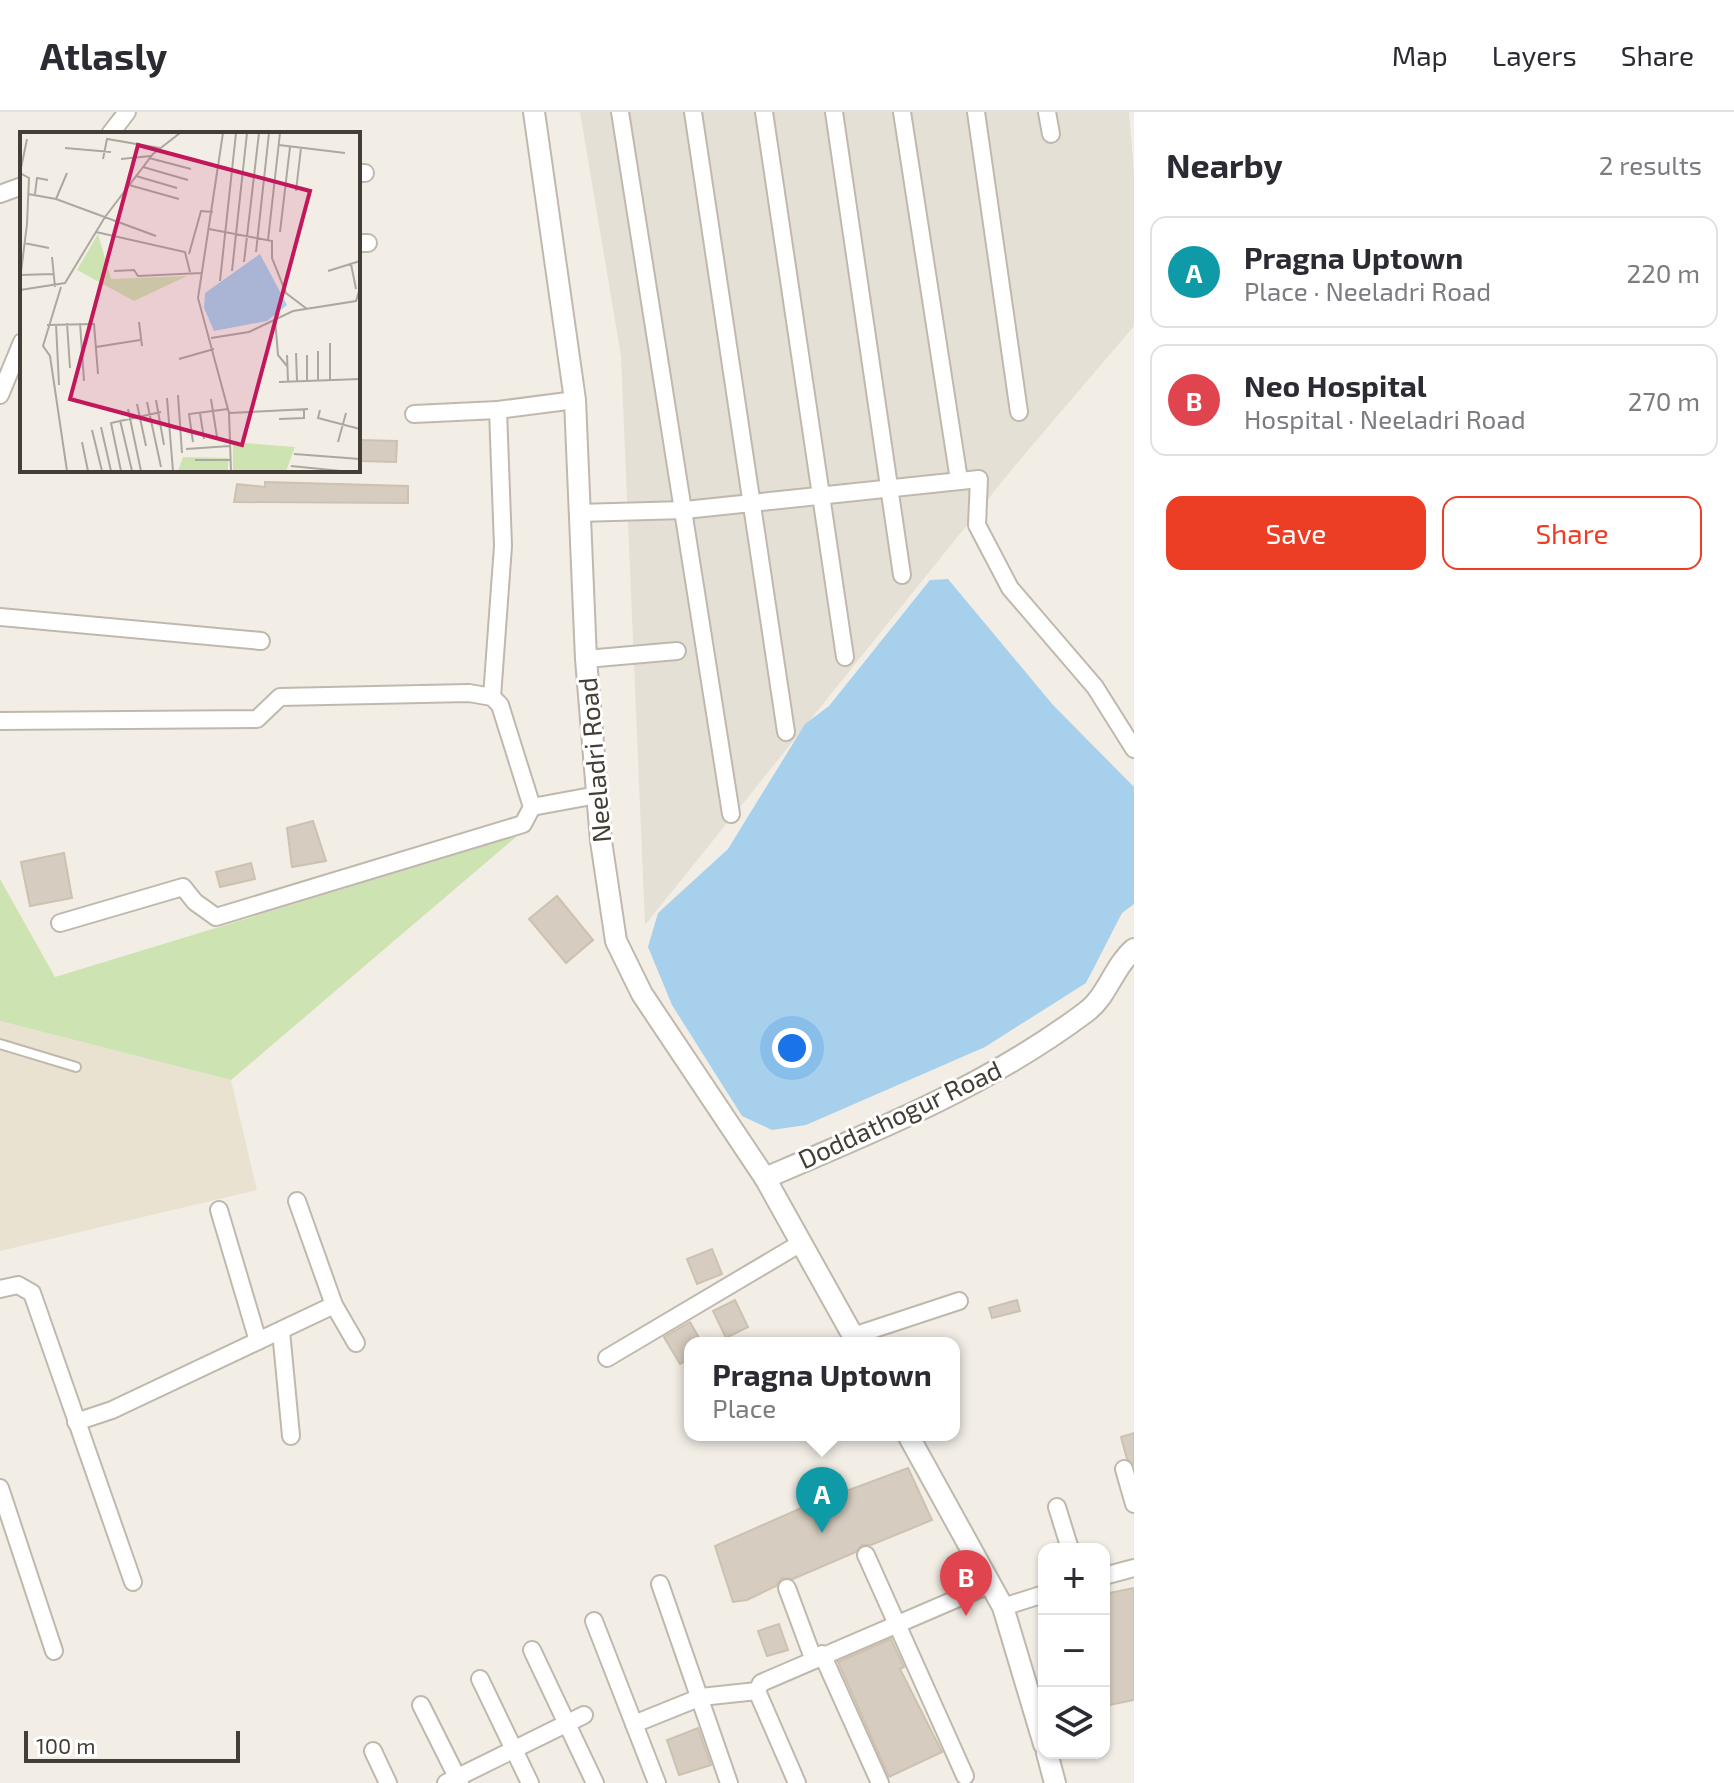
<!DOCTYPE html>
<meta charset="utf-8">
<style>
body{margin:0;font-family:"Exo 2",sans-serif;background:#f7f7f7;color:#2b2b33}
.controls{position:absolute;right:24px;bottom:24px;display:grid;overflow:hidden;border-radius:16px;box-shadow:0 2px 6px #0004}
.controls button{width:72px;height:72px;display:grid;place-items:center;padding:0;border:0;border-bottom:2px solid #e1e1e2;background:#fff;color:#2b2b33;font:40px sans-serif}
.scale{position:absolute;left:24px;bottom:20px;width:216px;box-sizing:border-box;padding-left:8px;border:4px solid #443e36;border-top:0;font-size:22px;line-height:28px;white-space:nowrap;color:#443e36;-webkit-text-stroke:6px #fff;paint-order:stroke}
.you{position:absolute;left:792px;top:936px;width:28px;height:28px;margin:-20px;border:6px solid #fff;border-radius:50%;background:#1a73e8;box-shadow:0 0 0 12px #1a73e833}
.badge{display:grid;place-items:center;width:52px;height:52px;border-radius:50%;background:#eb3e24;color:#fff;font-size:26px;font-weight:700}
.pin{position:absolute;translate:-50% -66px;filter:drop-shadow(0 2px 4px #0008)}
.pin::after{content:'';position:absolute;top:42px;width:28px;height:24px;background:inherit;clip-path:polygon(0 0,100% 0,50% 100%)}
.popup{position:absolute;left:684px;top:1225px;width:276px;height:104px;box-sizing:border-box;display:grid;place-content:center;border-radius:16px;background:#fff;filter:drop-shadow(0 2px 6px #0005);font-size:26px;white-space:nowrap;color:#7c7c81}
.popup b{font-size:30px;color:#2b2b33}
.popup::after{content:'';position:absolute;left:50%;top:100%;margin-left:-16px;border:16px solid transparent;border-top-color:#fff}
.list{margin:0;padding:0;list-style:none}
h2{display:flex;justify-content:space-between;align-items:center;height:104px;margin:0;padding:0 32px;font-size:34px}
h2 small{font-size:26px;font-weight:400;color:#7c7c81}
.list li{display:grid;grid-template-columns:52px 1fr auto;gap:24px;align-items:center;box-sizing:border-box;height:112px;margin:0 16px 16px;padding:0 16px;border:2px solid #e1e1e2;border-radius:16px}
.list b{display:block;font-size:30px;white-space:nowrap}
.list p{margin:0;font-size:26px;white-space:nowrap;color:#7c7c81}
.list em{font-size:26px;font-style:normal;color:#7c7c81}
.actions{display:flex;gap:16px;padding:24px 32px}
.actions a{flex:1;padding:18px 0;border:2px solid #eb3e24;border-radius:16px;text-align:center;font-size:28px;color:#eb3e24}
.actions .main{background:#eb3e24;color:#fff}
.icon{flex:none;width:44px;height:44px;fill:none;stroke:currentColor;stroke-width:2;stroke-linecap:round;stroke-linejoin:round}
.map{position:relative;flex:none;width:1134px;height:1671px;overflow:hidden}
header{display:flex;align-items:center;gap:48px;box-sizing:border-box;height:112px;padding:0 40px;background:#fff;border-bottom:2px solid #e1e1e2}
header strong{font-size:38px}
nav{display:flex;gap:44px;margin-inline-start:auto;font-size:28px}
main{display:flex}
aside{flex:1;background:#fff}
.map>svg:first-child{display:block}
.residential{fill:#e5e0d5}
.education{fill:#eae2d1}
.green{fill:#cee3b2}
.water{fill:#a6d0eb}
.building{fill:#d6ccbf;stroke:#cdc1b0;stroke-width:2}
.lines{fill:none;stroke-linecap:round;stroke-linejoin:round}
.service-casing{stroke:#c0b8ad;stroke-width:12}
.minor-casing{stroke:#c0b8ad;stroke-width:20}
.tertiary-casing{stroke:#c0b8ad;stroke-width:24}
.service{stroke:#fff;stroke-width:8}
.minor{stroke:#fff;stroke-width:16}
.tertiary{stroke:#fff;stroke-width:20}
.labels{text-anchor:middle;stroke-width:6;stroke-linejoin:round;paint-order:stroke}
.street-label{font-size:26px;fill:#443e36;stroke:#fff}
.inset-road{fill:none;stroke:#aca8a0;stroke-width:2}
.view{fill:#c2185b;fill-opacity:0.15;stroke:#c2185b;stroke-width:4}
.inset-edge{fill:none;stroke:#443e36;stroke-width:4}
</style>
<header>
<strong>Atlasly</strong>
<nav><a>Map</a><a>Layers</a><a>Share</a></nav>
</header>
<main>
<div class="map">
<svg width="1134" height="1671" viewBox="0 0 1134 1671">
<rect width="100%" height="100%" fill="#f2eee6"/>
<path class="residential" d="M580,0H1129L1134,60V214L1013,356L645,813L621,244Z"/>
<path class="education" d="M0,909L231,968L257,1078L0,1139Z"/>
<path class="green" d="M517,724L231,968L0,909V767L55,865Z"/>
<path class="water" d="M948,467L1053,593L1134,675V792L1122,801L1086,871L985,935L806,1013L772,1018L742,1004L672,893L648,835L658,801L728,737L805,612L829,594L930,468Z"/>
<g class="building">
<path d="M358,328L397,329L396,350L358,349Z"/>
<path d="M265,370L408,374V391L234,390L237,372L265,375Z"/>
<path d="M313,709L326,749L292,755L287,716Z"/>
<path d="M64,741L72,786L30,794L21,750Z"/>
<path d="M251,751L255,767L220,775L216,760Z"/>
<path d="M557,784L593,828L566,851L529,807Z"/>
<path d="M712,1137L722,1162L697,1172L687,1147Z"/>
<path d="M735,1188L748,1215L726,1226L713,1199Z"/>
<path d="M1017,1188L1020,1199L992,1206L989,1196Z"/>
<path d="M690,1210L702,1231H690V1247L680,1252L664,1225Z"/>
<path d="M1134,1321V1353L1127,1347L1121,1325Z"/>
<path d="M908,1356L932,1408L871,1433H862L856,1440L793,1467L782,1466L776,1474L747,1488L733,1490L715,1434L806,1394Z"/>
<path d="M1134,1476V1588L1104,1594V1482Z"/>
<path d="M779,1512L788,1538L767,1544L758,1519Z"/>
<path d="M891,1527L904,1555L900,1557L942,1640L889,1665L838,1550Z"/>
<path d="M698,1616L711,1653L679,1663L667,1628Z"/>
</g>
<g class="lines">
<g class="service-casing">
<path id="service" d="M0,932L76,955"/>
</g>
<g class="minor-casing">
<g id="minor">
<path d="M620,0L731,702"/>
<path d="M693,0L786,620"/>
<path d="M764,0L845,545"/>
<path d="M834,0L902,463"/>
<path d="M902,0L959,368"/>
<path d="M976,0L1019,300"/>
<path d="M1047,0L1051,22"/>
<path d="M110,22L127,0"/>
<path d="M358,61H365"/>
<path d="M0,82L22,74"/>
<path d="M358,131H368"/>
<path d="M0,283L22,230"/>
<path d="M414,302L498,298"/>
<path d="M578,401L685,398L979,367L977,413L1010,476L1095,575L1134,637"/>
<path d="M0,505L261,529"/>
<path d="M586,547L677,539"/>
<path d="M492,585L503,434L498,298L575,288"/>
<path d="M0,609L257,607L280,585L469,581L492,585L500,593L532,695L523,712L216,805L195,790L183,775L60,811"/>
<path d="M532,695L597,683"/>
<path d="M297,1089L334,1193L356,1231"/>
<path d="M219,1098L258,1229"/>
<path d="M0,1177L18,1173L32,1181L133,1470"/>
<path d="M281,1219L291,1324"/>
<path d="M853,1224L959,1189"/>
<path d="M607,1246L801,1131"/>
<path d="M76,1310L112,1298L334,1193"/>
<path d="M1124,1357L1134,1392"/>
<path d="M0,1376L54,1539"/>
<path d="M1057,1395L1070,1437"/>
<path d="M866,1443L965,1664"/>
<path d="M1104,1464L1134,1456"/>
<path d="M660,1472L729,1671"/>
<path d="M787,1476L813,1546"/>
<path d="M1003,1495L1044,1482"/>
<path d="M594,1509L657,1671"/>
<path d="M532,1538L595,1671"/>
<path d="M822,1542L880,1671"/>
<path d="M480,1567L530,1671"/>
<path d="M421,1593L460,1671"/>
<path d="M634,1612L701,1585L757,1579"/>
<path d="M373,1639L388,1671"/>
<path d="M446,1671L584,1603"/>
<path d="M797,1671L757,1579L761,1571L991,1472"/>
</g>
</g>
<g class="tertiary-casing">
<g id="tertiary">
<path d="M534,0L575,288L586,547L601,729L616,829L642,882L765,1066L857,1231"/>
<path d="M765,1066C876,1019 989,973 1086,900C1107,885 1114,854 1134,837"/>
<path d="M908,1323L1003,1495L1044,1632"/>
<path d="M1047,1641L1055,1671"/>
</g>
</g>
<use href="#service" class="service"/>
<use href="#minor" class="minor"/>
<use href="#tertiary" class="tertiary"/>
</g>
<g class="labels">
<g class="street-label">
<text transform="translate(595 648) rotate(-95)" y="9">Neeladri Road</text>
<text transform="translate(900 1003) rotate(-25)" y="9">Doddathogur Road</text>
</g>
</g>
<g transform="translate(20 20)">
<rect width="340" height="340" fill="#f2eee6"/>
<path d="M78,102L91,147L167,144L114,169L57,138ZM213,310L275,315L266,339H213ZM163,325L208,326V339H158Z" fill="#cee3b2"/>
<path d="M240,122L267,173L247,189L194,199L184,176L185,161Z" fill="#a6d0eb"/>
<path class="inset-road" d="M203,1L178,166L209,281L211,339M259,13L325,21M45,16L91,20M129,26L171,37M83,27L87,7L140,16M101,27L131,24M123,35L168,48M116,44L157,56M109,53L159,67M276,59L281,16M8,62L36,67L136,104M15,62L17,46L28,48M36,67L47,41M189,97L252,109V126L266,161L287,177M76,100L165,120L170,140M260,100L270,15M248,108L260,1M4,111L29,116M236,120L249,1M169,122L181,79L193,80M32,125L35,155M224,130L239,1M331,132L336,157M94,139L114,138L118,144L181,141M212,139L227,1M308,139L340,129M0,143L33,142M0,148L7,92L9,46L0,41L7,7M200,149L216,1M41,155L23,214L30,224L47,339M0,158L45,151L85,85L133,22L160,1M255,187L258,223L267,234M119,190L122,214M47,191L50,236M60,191L64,249M36,192L39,253M27,193L74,192L78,242M191,206L229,200L273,179L336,169L340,156M310,211V248M76,215L120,208M298,219V249M276,221L277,249M267,223L268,249M159,227L194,217M287,249V223M259,250L340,247M158,263L162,321M147,266L153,339M191,267L197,305M136,268L144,313M127,270L141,335M117,272L126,314M108,277L121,339M300,278L298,286L340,297M180,281L184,307M209,281L288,277M259,287L284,286V277M100,288L112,339M81,295L91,339M72,298L82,339M62,310L68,339M173,310L169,282L208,277M318,310L326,281M166,317L210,314M274,322L340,327M175,328H211M271,334L321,339M101,339L91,291L141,280"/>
<path class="view" d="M118,13L290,59L222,313L50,267Z"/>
<rect width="340" height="340" class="inset-edge"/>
</g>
</svg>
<div class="controls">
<button>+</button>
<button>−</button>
<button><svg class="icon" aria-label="layers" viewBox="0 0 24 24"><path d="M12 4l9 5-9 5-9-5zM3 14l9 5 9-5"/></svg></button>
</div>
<div class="scale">100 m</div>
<div class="you"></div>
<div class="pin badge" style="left:822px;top:1421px;background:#0f9aa8">A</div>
<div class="popup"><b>Pragna Uptown</b>Place</div>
<div class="pin badge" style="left:966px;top:1504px;background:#e0444e">B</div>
</div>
<aside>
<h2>Nearby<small>2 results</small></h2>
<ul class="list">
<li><span class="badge" style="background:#0f9aa8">A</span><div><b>Pragna Uptown</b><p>Place · Neeladri Road</p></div><em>220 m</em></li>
<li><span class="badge" style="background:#e0444e">B</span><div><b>Neo Hospital</b><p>Hospital · Neeladri Road</p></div><em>270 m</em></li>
</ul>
<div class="actions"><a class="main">Save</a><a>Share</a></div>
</aside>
</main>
